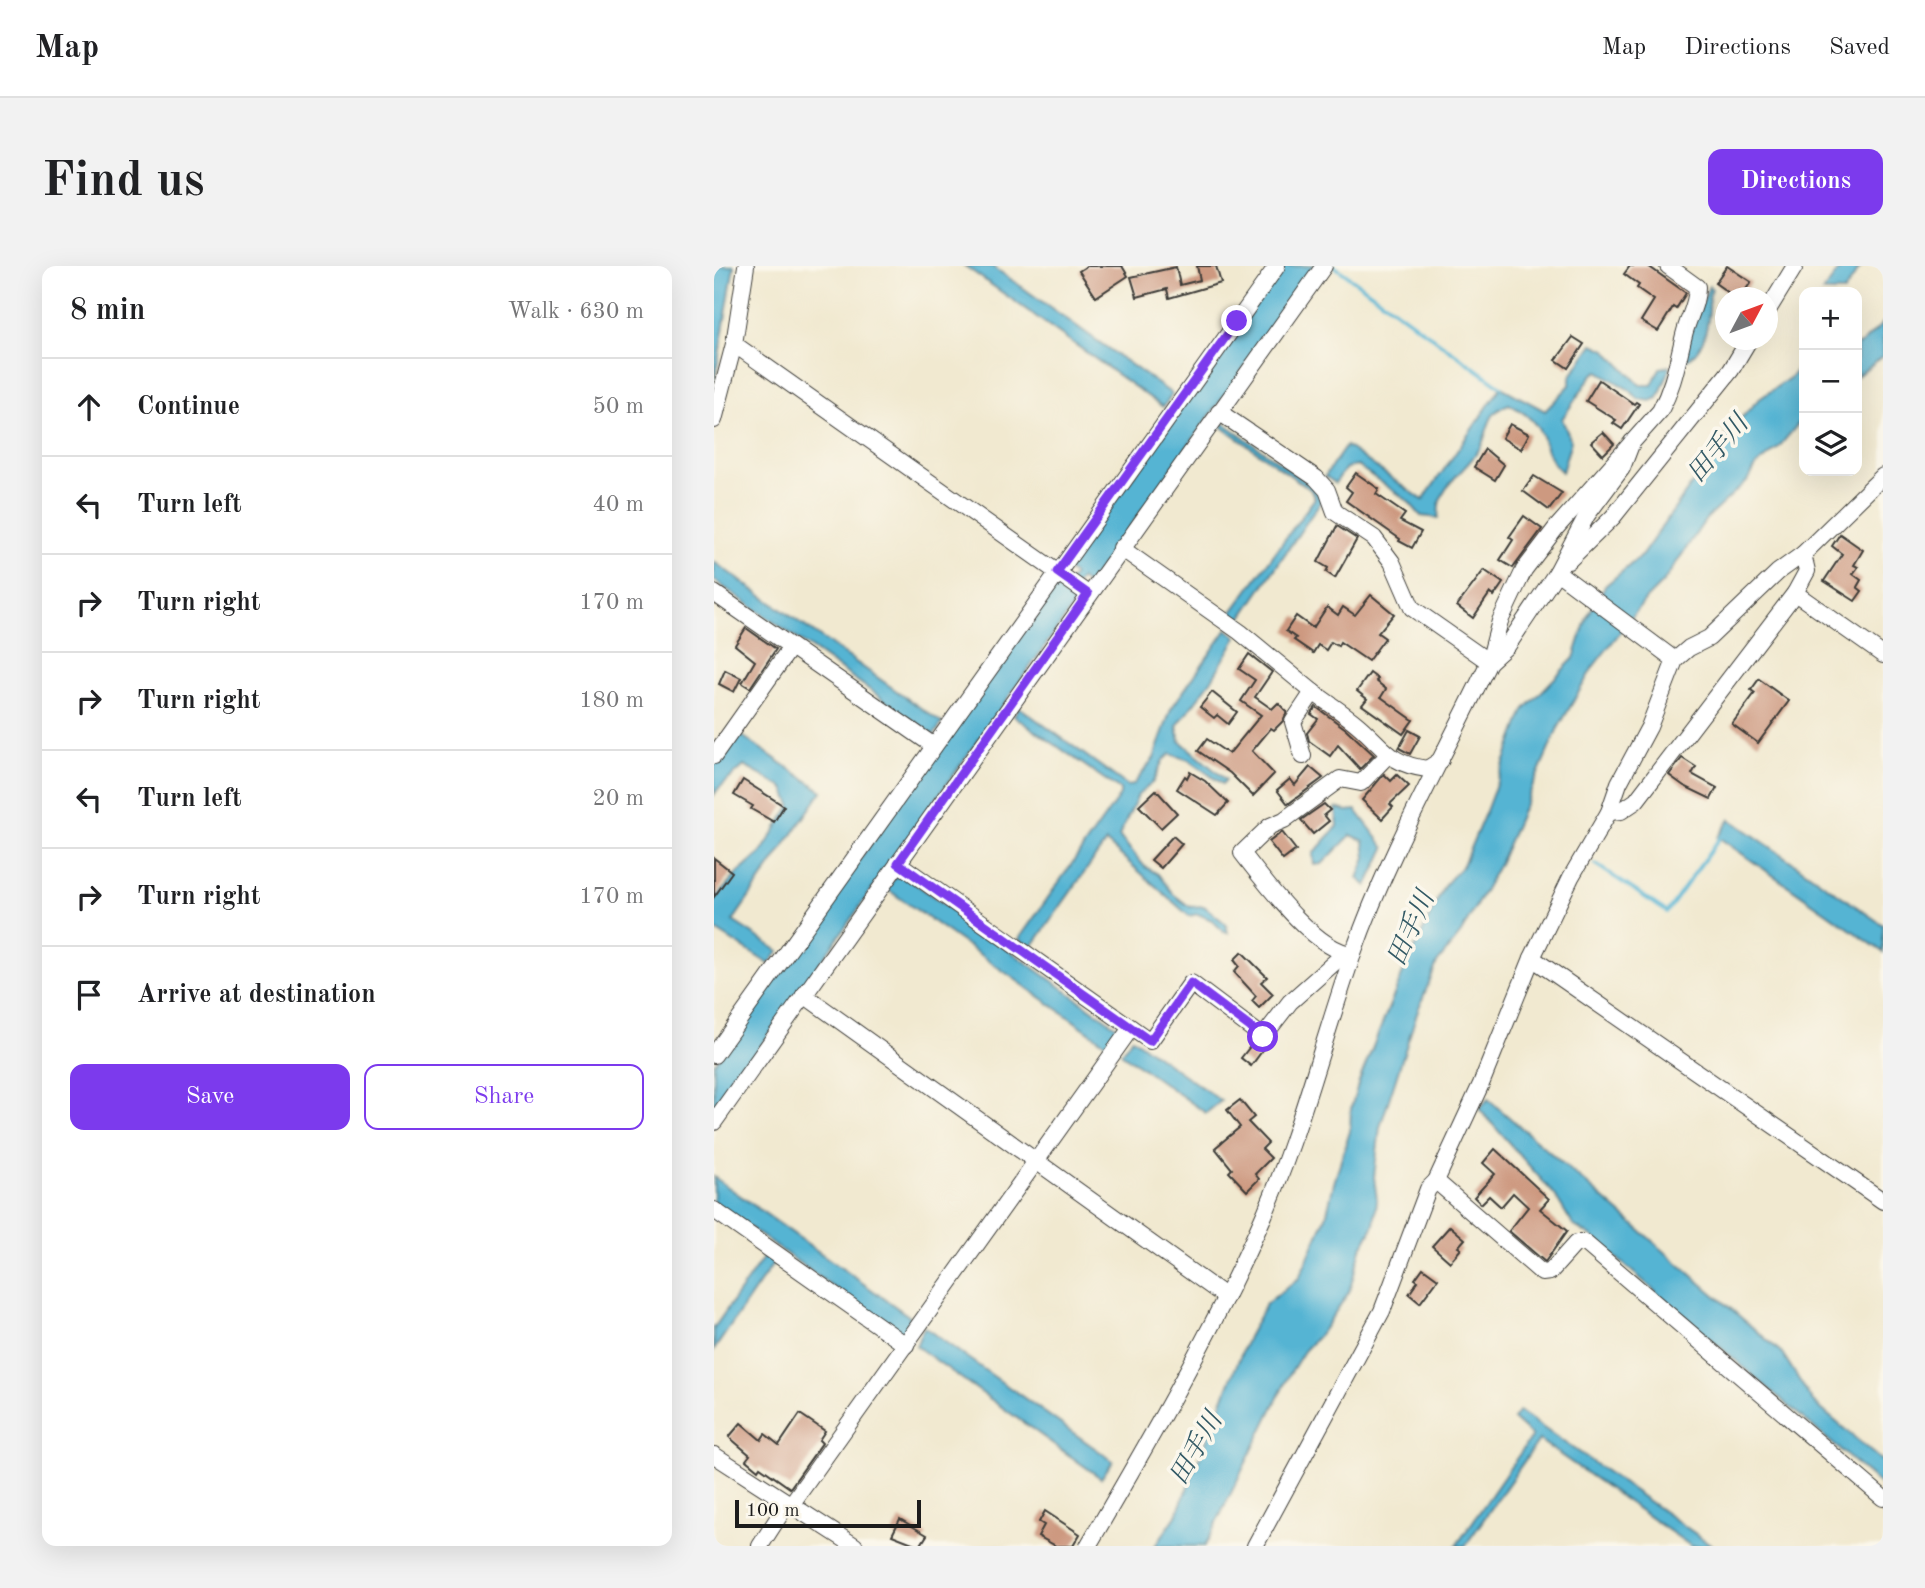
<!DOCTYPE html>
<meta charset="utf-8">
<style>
body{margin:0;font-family:"Old Standard TT","Noto Serif JP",serif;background:#f2f2f2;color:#202124}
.controls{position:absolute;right:21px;top:21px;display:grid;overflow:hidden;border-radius:14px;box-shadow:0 7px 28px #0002}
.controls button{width:63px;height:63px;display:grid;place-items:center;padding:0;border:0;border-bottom:2px solid #e0e0e0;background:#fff;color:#202124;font:35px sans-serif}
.compass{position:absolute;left:1001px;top:21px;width:63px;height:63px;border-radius:50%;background:#fff;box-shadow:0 7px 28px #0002;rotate:49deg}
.scale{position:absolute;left:21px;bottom:18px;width:186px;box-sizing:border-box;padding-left:7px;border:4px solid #1c1c1c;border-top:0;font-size:19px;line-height:24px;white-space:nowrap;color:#1c1c1c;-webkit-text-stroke:5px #fbf7ec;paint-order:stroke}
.stop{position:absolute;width:21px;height:21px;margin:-16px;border:5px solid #7c3aed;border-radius:50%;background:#fff}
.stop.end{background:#7c3aed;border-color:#fff;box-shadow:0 2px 7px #0008}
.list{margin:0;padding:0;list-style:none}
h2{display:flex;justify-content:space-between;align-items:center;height:91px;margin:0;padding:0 28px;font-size:30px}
h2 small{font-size:23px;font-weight:400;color:#757577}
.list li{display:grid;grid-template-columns:46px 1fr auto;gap:21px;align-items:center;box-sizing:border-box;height:98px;padding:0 28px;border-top:2px solid #e0e0e0}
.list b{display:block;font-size:26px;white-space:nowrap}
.list em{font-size:23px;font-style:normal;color:#757577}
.actions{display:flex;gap:14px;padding:21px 28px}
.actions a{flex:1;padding:16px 0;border:2px solid #7c3aed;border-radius:14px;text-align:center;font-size:24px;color:#7c3aed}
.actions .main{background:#7c3aed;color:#fff}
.icon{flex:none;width:38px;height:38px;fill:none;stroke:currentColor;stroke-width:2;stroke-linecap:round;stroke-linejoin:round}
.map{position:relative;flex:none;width:1169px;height:1280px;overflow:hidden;border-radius:14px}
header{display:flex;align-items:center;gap:42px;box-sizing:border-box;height:98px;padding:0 35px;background:#fff;border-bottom:2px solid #e0e0e0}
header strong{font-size:33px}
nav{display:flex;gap:38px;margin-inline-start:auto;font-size:24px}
.intro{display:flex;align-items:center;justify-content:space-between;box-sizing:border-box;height:168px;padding:0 42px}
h1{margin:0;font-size:49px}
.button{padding:18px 32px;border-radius:14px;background:#7c3aed;color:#fff;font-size:24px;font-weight:700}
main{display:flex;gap:42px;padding:0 42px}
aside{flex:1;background:#fff;border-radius:14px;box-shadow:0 7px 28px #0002}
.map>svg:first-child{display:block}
.water{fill:#54b4d3;stroke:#386878;stroke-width:2}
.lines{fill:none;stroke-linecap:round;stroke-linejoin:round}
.stream{stroke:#54b4d3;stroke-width:3.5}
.building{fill:#cd9980}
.minor-casing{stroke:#3c3b37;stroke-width:18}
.minor{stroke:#fff;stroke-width:16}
.route{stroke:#7c3aed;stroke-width:9}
.labels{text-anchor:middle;stroke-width:7;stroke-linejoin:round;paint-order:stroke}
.water-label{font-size:26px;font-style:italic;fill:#325965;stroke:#fbf7ec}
</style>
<header>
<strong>Map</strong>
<nav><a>Map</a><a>Directions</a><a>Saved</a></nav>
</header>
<div class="intro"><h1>Find us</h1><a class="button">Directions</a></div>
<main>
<aside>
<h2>8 min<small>Walk · 630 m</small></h2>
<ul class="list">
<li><svg class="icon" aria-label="ahead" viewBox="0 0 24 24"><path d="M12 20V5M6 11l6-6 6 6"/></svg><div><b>Continue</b></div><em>50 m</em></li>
<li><svg class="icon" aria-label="left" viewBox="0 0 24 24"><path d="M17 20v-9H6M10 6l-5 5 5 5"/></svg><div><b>Turn left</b></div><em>40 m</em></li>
<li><svg class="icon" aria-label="right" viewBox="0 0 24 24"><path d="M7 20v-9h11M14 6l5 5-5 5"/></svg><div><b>Turn right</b></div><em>170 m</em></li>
<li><svg class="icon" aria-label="right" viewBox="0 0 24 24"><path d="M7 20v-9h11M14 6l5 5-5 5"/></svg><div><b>Turn right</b></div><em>180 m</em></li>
<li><svg class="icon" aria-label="left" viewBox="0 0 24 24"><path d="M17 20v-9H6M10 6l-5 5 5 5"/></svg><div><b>Turn left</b></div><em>20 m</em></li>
<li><svg class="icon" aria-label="right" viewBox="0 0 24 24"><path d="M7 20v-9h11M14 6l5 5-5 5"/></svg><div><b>Turn right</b></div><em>170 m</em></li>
<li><svg class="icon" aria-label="arrive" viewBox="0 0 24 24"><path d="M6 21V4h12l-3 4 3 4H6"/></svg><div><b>Arrive at destination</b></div></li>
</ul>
<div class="actions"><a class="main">Save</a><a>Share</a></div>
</aside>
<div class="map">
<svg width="1169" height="1280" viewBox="0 0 1169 1280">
<rect width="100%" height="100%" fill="#fbf7ec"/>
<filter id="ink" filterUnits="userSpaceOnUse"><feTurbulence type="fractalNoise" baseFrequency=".0143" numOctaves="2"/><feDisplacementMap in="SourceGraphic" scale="14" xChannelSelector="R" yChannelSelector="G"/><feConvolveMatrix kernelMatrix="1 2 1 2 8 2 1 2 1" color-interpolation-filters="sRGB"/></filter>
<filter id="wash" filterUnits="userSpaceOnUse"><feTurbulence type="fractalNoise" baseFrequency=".00686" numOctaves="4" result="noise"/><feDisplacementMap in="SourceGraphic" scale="28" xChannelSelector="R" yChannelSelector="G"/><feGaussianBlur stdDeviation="1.57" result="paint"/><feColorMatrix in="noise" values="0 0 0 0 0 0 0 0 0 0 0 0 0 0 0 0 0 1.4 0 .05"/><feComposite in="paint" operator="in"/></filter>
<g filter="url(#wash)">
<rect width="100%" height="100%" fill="#f1e9d0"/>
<g class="water">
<path d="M0,0H20L0,119Z"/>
<path d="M251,0H278L458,128L449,141Z"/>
<path d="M569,0H603L374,319L366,313L357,326L365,332L0,846V798L342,316L351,322L360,309L352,303Z"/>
<path d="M1128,0H1147L1130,26H1109Z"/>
<path d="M995,20L998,23C993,32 996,36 995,45C993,65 989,87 970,95L978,60Z"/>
<path d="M1169,57V90L1143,110V79L1147,78Z"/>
<path d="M1090,65V151L1064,182L1042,200L1035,213L992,253L950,315L933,332L879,401L843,464L785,598L747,667L723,697L704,744L666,861L660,911L663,934L660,959L647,983L635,1026L607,1067L590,1085L575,1109L491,1280H441L462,1250L534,1071L552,1038L585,1012L612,951L620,917L636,865L637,842L645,815L688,709L730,620L749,599L772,545L810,444L860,392L873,351L891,320L928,289L1016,164L1044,134L1077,111L1088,97Z"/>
<path d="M879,78L892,84L926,119H938L946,102L955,100L956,103L944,132L937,135L924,133L917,125L884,105L878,109L848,153L857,175L848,206C833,193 834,184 827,168C820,153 808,145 795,138C771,147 776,164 766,182C755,201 733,214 726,235C724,240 725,247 724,252L707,250L694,235L644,200L632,202L621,217L611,210L632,180L709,234L787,121L831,145L856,119V111Z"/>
<path d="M510,157L600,221L607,230V235L524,357L515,350L601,232L597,224L508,161Z"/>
<path d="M0,296L228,457L220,469L0,314Z"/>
<path d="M513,363L523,371L497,415L463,460L466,475L512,514L508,518L475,494L456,488L449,494L439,516L424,529L405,570L431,601L444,608L459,628L476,641L490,640L512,658L514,667L510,666L498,654L484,648L475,650L392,576L317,682L305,673L406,529V524L300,450L305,441L414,520L419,519L440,492L457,443Z"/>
<path d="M24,467L108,525L19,655L65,685L55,698L0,663V634L24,607L47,587L77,539L70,522L30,500L5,522L0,529V500Z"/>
<path d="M622,542L633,545L642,544L671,582L653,620L644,612L652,592L650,575L637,569L608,598L600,599L599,588L624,560Z"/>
<path d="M1016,553L1169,659V686L1004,571Z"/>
<path d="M185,606L406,763L394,779L173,623Z"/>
<path d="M418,772L507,835L492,847L407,787Z"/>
<path d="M774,833L1068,1087L1099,1136L1169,1196V1221L877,970L859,959L841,929L765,843Z"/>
<path d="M0,911L203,1056L189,1071L0,936Z"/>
<path d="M51,989L61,995L0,1084V1062Z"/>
<path d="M210,1061L399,1195L387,1212L202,1080Z"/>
<path d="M805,1145L999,1280H977L825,1174L751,1280H742L818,1170L799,1153Z"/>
</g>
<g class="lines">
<g class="stream">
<path d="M620,0L787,121"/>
<path d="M881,598L953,646L1007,570"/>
</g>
</g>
<g id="blocks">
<g class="building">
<path d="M373,0H408L414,10L382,31L365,5Z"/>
<path d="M483,0H502L507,17L455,32L453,23L423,31L417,11L462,1L466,19L486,14Z"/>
<path d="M916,0H934L972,27L962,43L959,41L944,65L927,55L940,34L923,22L925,19L910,8Z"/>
<path d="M1013,0L1037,16L1026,32H1022L1001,17Z"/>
<path d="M859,71L870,78L854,102L842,94Z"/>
<path d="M885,114L920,138L922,136L925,138L908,163L899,157L902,154L872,135Z"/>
<path d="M796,158L815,168L807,183L788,172Z"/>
<path d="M889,166L900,178L889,189L877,176Z"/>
<path d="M771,183L790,199L781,214L760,201Z"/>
<path d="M642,207L665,223L662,228L691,248L686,255L707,266L698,282L685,275L686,273L632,235L638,226L632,221Z"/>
<path d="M820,210L848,227L835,244L809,225Z"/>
<path d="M810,250L828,263L799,302L786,294L799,274L795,271Z"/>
<path d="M623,260L643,273L621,312L612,306L614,302L604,296Z"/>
<path d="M1126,268L1149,284L1140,299L1144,301L1139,308L1147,314L1143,321L1148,325L1141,335L1110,315L1128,288L1118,280Z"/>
<path d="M770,304L789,317L780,330L776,327L759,352L743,340Z"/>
<path d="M657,329L680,348L664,367L671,372L654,395L626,376L624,380L617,376L612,384L604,379L599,387L580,374L582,372L572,365L582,350L599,362L613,341L624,349L629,341L641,349Z"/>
<path d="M32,362L62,383L36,422L28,417L41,395L21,379Z"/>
<path d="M535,388L558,406L541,431L558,443L564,437L573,446L569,455L560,464L557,462L538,485L560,508L539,530L516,507L484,485L493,473L515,488L547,449L527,435L541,414L525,403Z"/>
<path d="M11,404L27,412L20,426L5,418Z"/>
<path d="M656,407L664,413L662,415L672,423L667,431L699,454L689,468L648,439L653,433L643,425Z"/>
<path d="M1045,413L1075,435L1044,477L1018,458L1041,427L1037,424Z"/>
<path d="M498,426L523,446L514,458L503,449L500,452L486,441Z"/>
<path d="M602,441L632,463L660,489L646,503L624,479L616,490L595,475L593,467L604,453L597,448Z"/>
<path d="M695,464L706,470L696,488L685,482Z"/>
<path d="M968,492L982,501L978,508L1003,522L997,533L970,520L955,509Z"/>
<path d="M596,501L609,512L574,538L563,524L576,513L581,519Z"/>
<path d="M476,506L491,515L514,537L503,549L463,523L471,510L473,512Z"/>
<path d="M670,508L677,515L683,509L695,520L676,538L679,541L668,553L648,534Z"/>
<path d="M29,514L70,540L60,556L37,543L39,540L20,529Z"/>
<path d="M442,524L463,547L447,562L425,540Z"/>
<path d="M610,538L616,544L610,549L615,555L599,568L587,554Z"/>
<path d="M568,566L582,584L569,594L555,576Z"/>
<path d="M459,570L468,578L447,602L437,594Z"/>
<path d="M0,592L18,606L0,631Z"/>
<path d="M528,686L553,711L547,716L559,728L545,742L538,735L542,730L520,706L525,700L520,694Z"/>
<path d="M539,777L551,781L537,800L527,792Z"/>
<path d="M526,834L540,851L534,856L554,877L548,883L557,892L541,908L545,913L533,925L515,906L518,903L501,882L526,861L513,844Z"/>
<path d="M781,883L835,933L826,943L853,965L831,996L795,965L814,941L799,927L787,941L775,930L767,938L760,931L781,908L769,897Z"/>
<path d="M736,960L751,973L744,981L747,983L736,996L718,980Z"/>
<path d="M709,1002L724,1013L706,1037L695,1028L704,1015L701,1013Z"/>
<path d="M86,1148L111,1165L105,1174L108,1177L76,1222L46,1201L44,1204L32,1194L36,1189L15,1171L27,1157L47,1174L51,1168L65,1179Z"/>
<path d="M331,1245L366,1268L359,1280H342L324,1270L330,1259L325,1256Z"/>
<path d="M186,1253L213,1269L206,1280L178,1269Z"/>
</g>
</g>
</g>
<g filter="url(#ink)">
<use href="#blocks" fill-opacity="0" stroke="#3c3b37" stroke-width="2"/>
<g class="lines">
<g class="minor-casing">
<g id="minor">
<path d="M1054,44L1081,0"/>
<path d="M20,78L374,328"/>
<path d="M505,146L602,212L613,224L621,246L660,272L678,296L698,342L775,396L786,355L810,304L842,262L946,145C960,119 963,97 970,69C974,52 983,39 983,21L954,0"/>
<path d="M0,154L20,78L32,0"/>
<path d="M407,282L526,366L599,426"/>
<path d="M854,295L899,251L1017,104L1035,74"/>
<path d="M843,306L961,394"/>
<path d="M0,327L220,480"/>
<path d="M1081,327L1169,389"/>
<path d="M0,490L77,381"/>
<path d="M589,490L579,456L599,426C614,437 630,447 644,459C671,482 675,498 713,503L727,494"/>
<path d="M895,546L907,545L922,535L1081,327L1093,305L1089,288"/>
<path d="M184,597L436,775L477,717L549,771L576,736L630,688"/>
<path d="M639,688C602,686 550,615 528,587L556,560L570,554L626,513L647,517L674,489"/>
<path d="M818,692L1169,935"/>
<path d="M90,729L512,1031"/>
<path d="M0,789L563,0"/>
<path d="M0,856L610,0"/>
<path d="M722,915L828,1007L836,1006L862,977H871L1169,1232"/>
<path d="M0,944L192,1079"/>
<path d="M0,1189L141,1280"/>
<path d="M46,1280L71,1241L81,1233L417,762"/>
<path d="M374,1280C434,1177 495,1072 544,963C584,876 607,779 639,688C674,588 729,492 775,396L794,379L843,306L873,249L908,202L918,176"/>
<path d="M541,1280L668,1045L714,923L722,915L767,818L818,692L857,611L895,546L905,517L935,461L961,394L975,382L995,372L1064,306L1089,288L1169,210"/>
</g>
</g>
<use href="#minor" class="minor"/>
</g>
</g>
<g class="lines" filter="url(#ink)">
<path class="route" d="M523,55L343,306L374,328L184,597L436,775L477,717L549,771"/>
</g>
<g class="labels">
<g class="water-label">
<text transform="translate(1003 182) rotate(-50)" y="9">田手川</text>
<text transform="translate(696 662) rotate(-66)" y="9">田手川</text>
<text transform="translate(481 1182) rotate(-60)" y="9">田手川</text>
</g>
</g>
</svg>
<div class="controls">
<button>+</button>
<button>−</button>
<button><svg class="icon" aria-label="layers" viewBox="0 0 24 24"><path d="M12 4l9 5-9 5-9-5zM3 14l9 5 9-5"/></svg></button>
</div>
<svg class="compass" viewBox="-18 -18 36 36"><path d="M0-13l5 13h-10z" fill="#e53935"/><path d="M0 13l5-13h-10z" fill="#757577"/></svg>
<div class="scale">100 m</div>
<div class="stop" style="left:549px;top:771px"></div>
<div class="stop end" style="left:523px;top:55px"></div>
</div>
</main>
